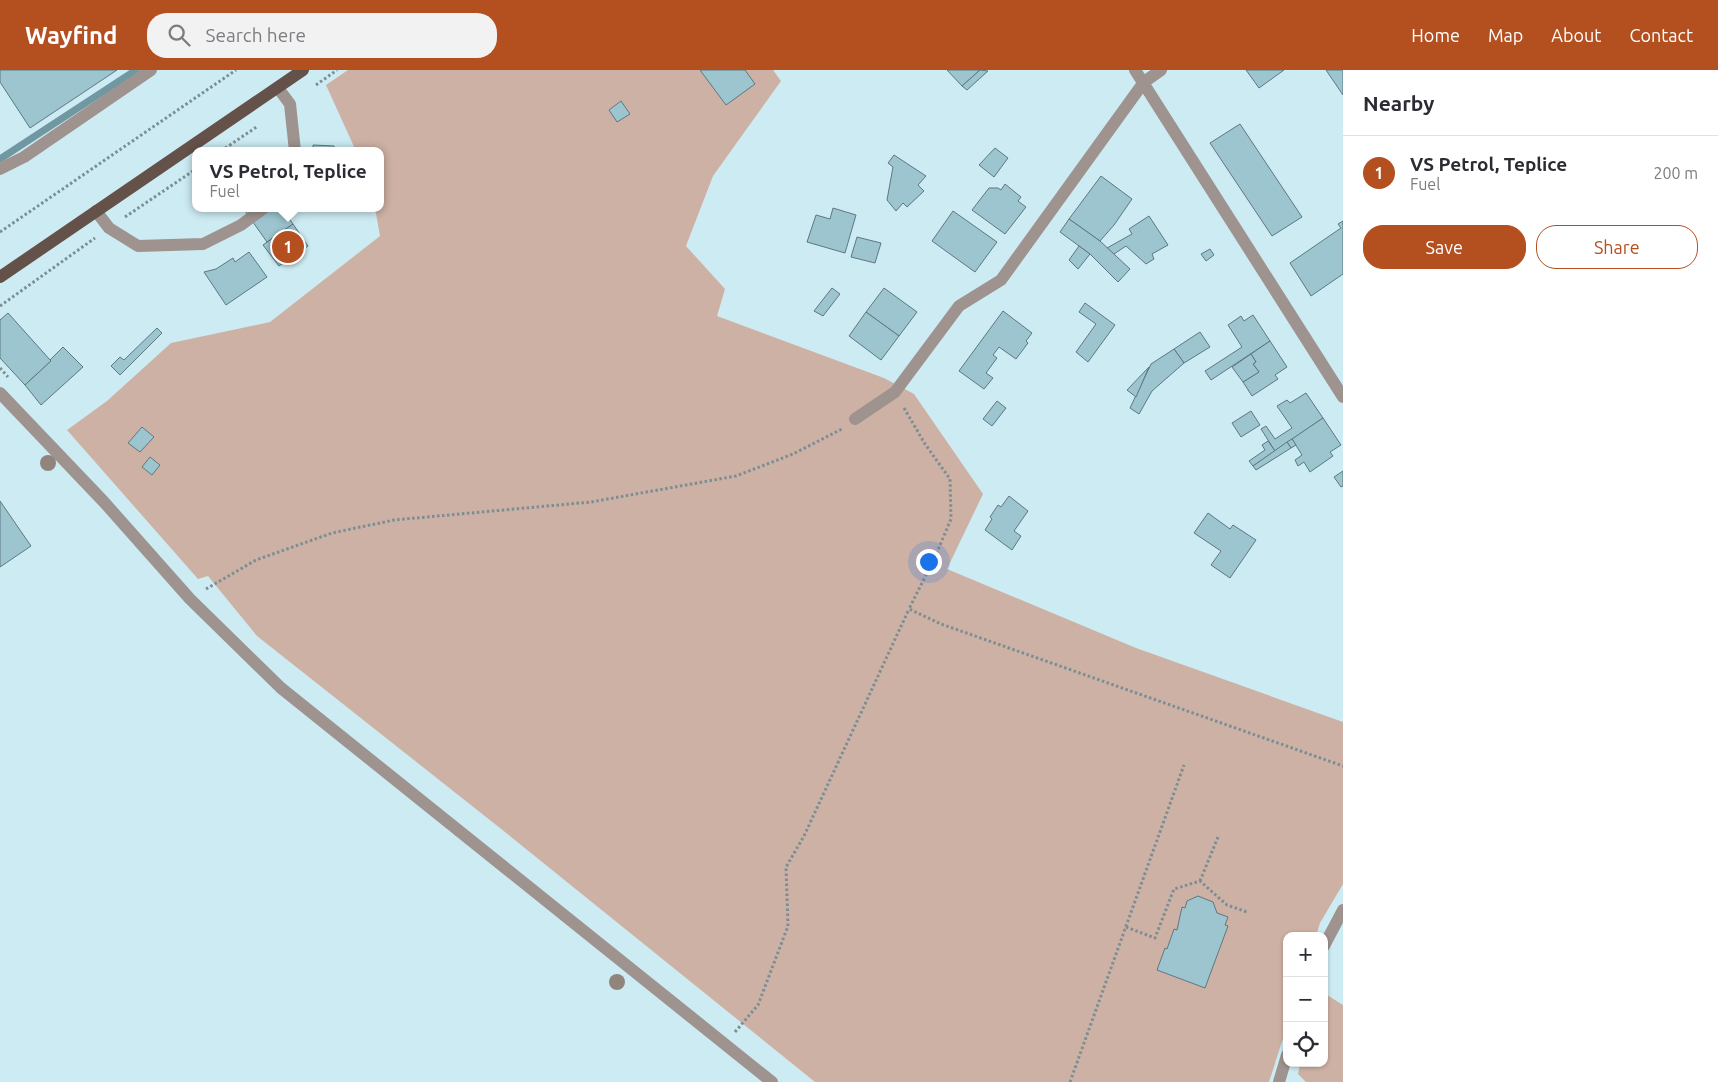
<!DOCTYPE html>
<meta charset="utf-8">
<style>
body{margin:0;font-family:Ubuntu,sans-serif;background:#f2f2f3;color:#2b2b33}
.controls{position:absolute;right:15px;bottom:15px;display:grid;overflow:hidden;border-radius:10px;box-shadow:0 1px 4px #0004}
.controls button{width:45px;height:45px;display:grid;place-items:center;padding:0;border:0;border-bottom:1px solid #e1e1e2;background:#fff;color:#2b2b33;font:25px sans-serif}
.you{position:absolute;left:928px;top:491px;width:18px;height:18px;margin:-12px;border:4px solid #fff;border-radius:50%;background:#1a73e8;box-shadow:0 0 0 8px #1a73e833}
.badge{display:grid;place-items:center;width:32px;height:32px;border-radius:50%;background:#b44f1f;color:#fff;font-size:16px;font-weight:700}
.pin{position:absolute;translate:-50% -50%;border:2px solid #fff;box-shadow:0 1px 5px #0006}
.popup{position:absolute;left:192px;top:77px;width:192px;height:65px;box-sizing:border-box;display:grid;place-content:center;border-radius:10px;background:#fff;filter:drop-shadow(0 1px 4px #0005);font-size:16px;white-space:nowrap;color:#7c7c81}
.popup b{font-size:19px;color:#2b2b33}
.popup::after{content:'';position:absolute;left:50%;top:100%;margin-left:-10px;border:10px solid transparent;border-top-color:#fff}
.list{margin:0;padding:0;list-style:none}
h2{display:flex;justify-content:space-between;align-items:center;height:65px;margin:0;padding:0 20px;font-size:21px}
h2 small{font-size:16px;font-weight:400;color:#7c7c81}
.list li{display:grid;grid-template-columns:32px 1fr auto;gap:15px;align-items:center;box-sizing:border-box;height:75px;padding:0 20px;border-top:1px solid #e1e1e2}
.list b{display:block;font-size:19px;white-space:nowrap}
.list p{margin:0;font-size:16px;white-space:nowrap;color:#7c7c81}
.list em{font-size:16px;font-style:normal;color:#7c7c81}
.actions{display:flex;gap:10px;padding:15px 20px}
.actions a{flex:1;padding:11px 0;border:1px solid #b44f1f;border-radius:20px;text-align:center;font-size:18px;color:#b44f1f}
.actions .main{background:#b44f1f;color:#fff}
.icon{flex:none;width:28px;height:28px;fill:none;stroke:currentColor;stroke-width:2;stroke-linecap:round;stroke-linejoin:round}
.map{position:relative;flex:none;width:1343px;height:1012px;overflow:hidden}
header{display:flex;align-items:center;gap:30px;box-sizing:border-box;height:70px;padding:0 25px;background:#b44f1f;color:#fff}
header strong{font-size:24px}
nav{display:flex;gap:28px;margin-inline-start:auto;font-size:18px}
.search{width:350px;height:45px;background:#f2f2f3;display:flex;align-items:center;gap:12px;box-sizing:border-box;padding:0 18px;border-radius:20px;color:#7c7c81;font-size:19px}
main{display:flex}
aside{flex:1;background:#fff}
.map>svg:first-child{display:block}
.green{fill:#ceb1a5}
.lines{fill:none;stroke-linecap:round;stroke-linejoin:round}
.stream{stroke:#7098a2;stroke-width:7}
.building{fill:#9cc5d0;stroke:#5d7880}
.path{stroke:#7a8e94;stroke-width:3;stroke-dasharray:2.5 2.5;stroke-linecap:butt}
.service{stroke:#9e938e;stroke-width:12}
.minor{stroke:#9e938e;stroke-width:12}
.tertiary{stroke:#9e938e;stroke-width:12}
.primary{stroke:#645149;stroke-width:12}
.tree{fill:#91847d}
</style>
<header>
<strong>Wayfind</strong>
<div class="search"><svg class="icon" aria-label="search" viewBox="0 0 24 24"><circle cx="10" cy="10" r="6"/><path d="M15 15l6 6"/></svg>Search here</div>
<nav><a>Home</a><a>Map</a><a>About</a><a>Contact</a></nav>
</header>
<main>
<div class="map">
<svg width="1343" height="1012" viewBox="0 0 1343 1012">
<rect width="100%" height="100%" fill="#cdebf3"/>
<g class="green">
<path d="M348,0H773L781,11L713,106L686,176L725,219L717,246L884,308L914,324L983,424L947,499L1136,578L1343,652V814L1320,853L1316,866H1287V956L1269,1012H815L505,762L257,566L208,506L198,509L67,360L107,331L171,273L270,252L380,166L375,138H380V81H356L326,15Z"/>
<path d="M1324,923L1343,935V1012H1306L1298,1004L1300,993H1324Z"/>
</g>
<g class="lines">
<path class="stream" d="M0,89L136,0"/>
</g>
<g class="building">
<path d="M0,0H117L30,58L0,12Z"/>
<path d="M700,0H745L755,14L726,35Z"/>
<path d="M947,0H980L962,16Z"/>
<path d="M980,0L988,1L967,20L962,16Z"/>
<path d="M1246,0H1284L1259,18Z"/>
<path d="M1326,0H1343V25Z"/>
<path d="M621,31L630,44L617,52L609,40Z"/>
<path d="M1240,54L1302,147L1272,166L1210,73Z"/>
<path d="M313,75L334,76V81H313Z"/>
<path d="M995,78L1008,88L994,107L979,95Z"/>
<path d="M894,85L926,106L918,115L924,121L907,137L903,133L896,141L887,130L893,97L888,93Z"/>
<path d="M1101,106L1132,129L1114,155L1100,171L1069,149Z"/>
<path d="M1005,114L1021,127L1018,131L1026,137L1005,164L972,140L989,118H998L1001,120Z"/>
<path d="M243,138H282L293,154L267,172Z"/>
<path d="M833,138L856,145L845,183L807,172L816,145L830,149Z"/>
<path d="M953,141L997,172L975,202L932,171Z"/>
<path d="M1149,146L1168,175L1152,184L1154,189L1146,194L1126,176L1114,184L1107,178L1132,164L1129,159Z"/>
<path d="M1069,149L1100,171L1130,199L1118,212L1090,184L1060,162Z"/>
<path d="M1343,151V204L1311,226L1290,193L1341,158L1338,154Z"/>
<path d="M293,154L308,176L279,196L263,175Z"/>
<path d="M857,167L881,173L875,193L851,187Z"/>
<path d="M1079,176L1090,184L1078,199L1069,190Z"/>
<path d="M1210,179L1214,185L1206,191L1201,184Z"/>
<path d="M249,182L267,207L226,235L204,202L216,199L233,188L235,192Z"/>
<path d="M832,218L840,224L823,246L814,241Z"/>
<path d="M884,218L917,242L899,266L866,242Z"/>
<path d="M1085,233L1115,255L1088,292L1076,282L1096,254L1079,242Z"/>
<path d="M1003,241L1032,263L1026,271L1028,273L1016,289L999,277L993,285L997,288L986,303L993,308L984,319L959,301Z"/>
<path d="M866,242L899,266L881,290L849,266Z"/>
<path d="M8,243L51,291L25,315L0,288V250Z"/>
<path d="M1253,245L1270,271L1211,310L1205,301L1242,277L1228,255L1241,246L1244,251Z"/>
<path d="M157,258L162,263L120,305L111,296L120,287L124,290Z"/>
<path d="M1200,262L1210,277L1184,293L1174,279Z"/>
<path d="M1270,271L1287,297L1275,305L1278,309L1252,326L1243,312L1259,302L1253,294L1256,292L1251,284Z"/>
<path d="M63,277L83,297L41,335L25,315L51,291L50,290Z"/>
<path d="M1174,279L1184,293L1152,321L1139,344L1130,338L1151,294Z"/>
<path d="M1251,284L1256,292L1253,294L1259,302L1243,312L1232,297Z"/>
<path d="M1149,297L1136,327L1127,320Z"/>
<path d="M1306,323L1323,348L1275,381L1261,359L1266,356L1275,369L1292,358L1277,336L1287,330L1290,333Z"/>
<path d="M997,331L1006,338L992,356L983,349Z"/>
<path d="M1251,341L1260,355L1241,367L1232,353Z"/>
<path d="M1323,348L1341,375L1330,382L1333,386L1310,402L1304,392L1298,396L1295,390L1302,385L1292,369Z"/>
<path d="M142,357L154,367L140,382L128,373Z"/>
<path d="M1292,369L1296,375L1291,378L1287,372Z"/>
<path d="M1268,371L1275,381L1253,396L1249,391L1265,380L1262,375Z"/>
<path d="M1287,372L1291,378L1256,400L1253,396Z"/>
<path d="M150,387L160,395L152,405L142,397Z"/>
<path d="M1343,401V416L1341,417L1334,407Z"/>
<path d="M1009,426L1028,441L1014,461L1021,466L1012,480L985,460L992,449L990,447L998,435L1001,437Z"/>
<path d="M0,431L31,476L0,497Z"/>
<path d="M1208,443L1230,459L1233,455L1256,470L1230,508L1211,495L1221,481L1194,463Z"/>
<path d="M1198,826L1213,832L1217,843L1228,847L1225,855L1228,856L1205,918L1157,900L1165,878L1167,879L1174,859L1177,860L1182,837L1185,838L1187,831Z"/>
</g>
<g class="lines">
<g class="path">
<path d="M316,15L337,0"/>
<path d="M221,81L258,56"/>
<path d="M125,147L196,99"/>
<path d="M0,162L236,0"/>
<path d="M0,236L95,168"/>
<path d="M0,298L8,307"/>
<path d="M904,338L925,374L950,409L951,449L935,487L909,539L941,554L1343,696"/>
<path d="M206,519L256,490L332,463L394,450L591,432L736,406L793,384L842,359"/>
<path d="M1200,811L1218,767"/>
<path d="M1126,857L1155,868L1174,819L1200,811L1227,835L1247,842"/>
<path d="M735,962L758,935L788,856L786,797L804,766L909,539"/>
<path d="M1070,1012L1184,695"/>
</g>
<g class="service">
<path d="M278,18L290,34L295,81"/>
<path d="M0,99L24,87L151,0"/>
<path d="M96,141L109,158L138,176L203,174L241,155L264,138"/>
</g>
<g class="minor">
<path d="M1135,0L1343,327"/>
<path d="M855,349L895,322L959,236L1001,210L1144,12L1161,0"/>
<path d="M1324,876L1343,840"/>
<path d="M1279,1012L1287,985"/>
</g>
<path class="tertiary" d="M0,323L104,432L190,529L281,618L772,1012"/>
<path class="primary" d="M0,207L303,0"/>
</g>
<g class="tree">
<circle cx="48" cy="393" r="8"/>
<circle cx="617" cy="912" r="8"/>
</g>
</svg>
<div class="controls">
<button>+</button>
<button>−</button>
<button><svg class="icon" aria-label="locate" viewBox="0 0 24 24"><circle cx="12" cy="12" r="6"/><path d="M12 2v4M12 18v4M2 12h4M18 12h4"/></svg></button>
</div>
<div class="you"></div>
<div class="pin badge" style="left:288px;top:177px">1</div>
<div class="popup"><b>VS Petrol, Teplice</b>Fuel</div>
</div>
<aside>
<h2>Nearby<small></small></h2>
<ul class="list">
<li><span class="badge">1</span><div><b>VS Petrol, Teplice</b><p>Fuel</p></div><em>200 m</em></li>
</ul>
<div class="actions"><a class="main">Save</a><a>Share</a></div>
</aside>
</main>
